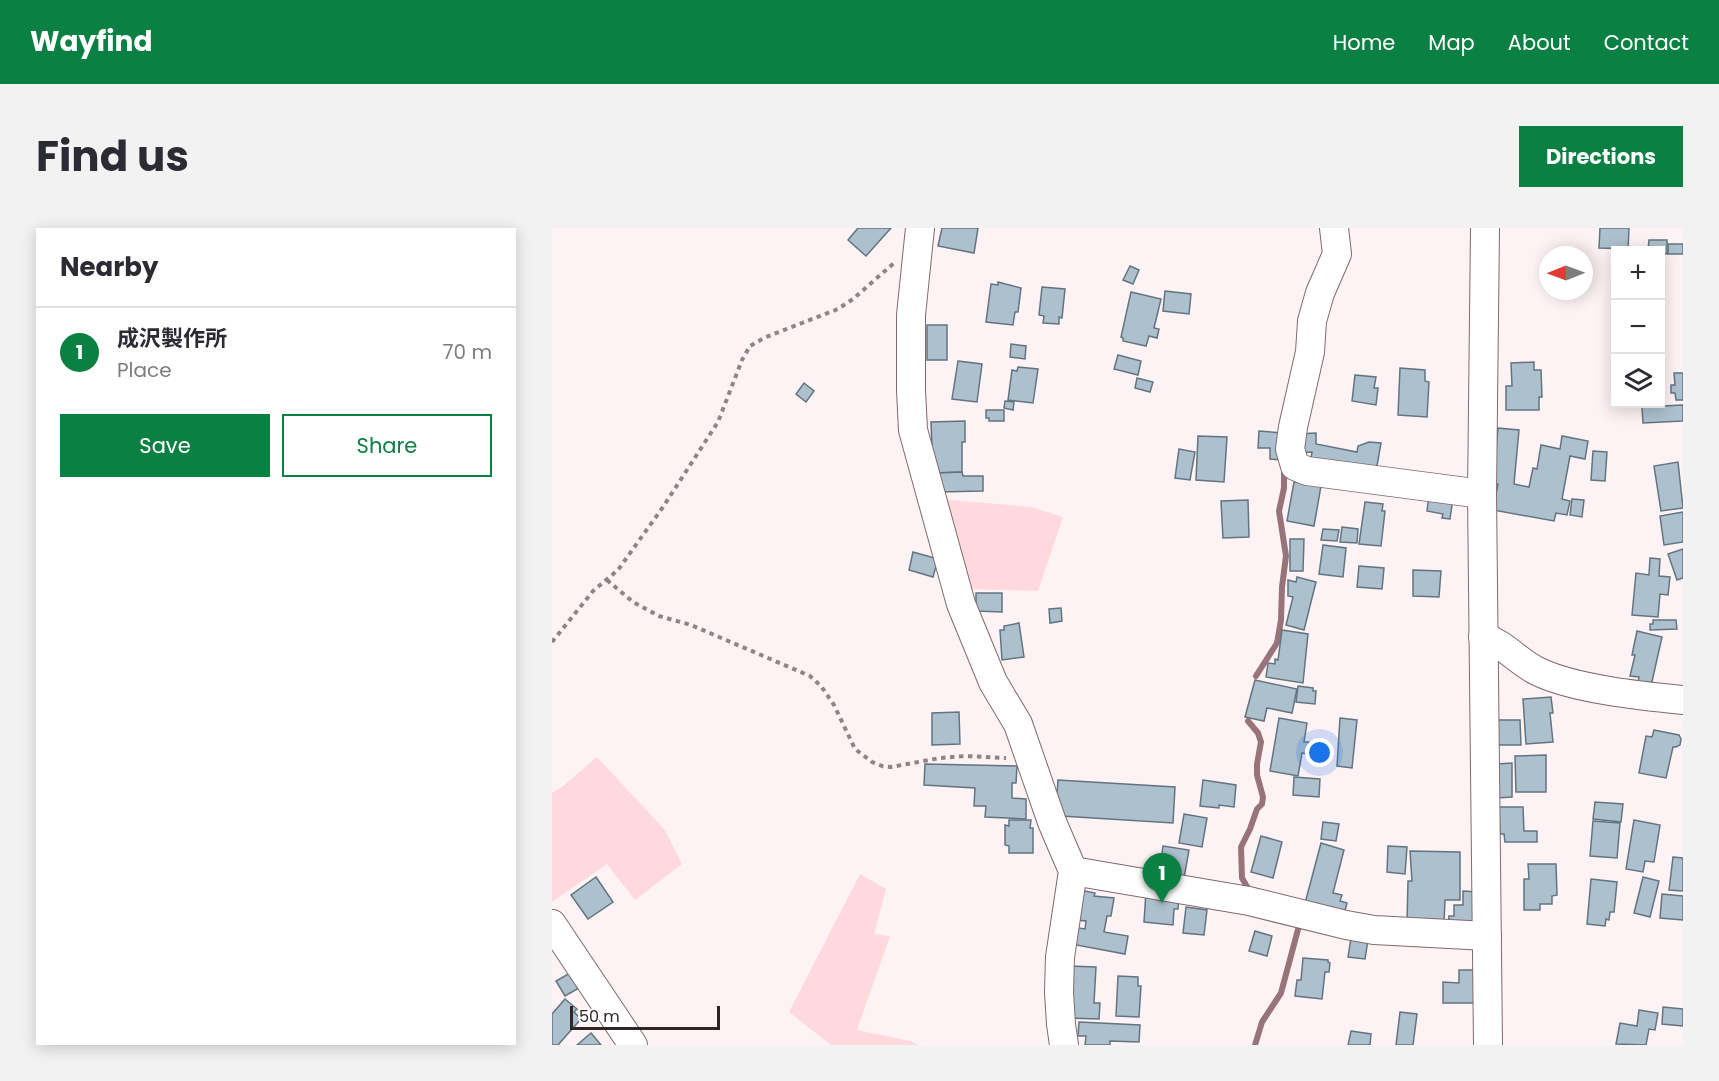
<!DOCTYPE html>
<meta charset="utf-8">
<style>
body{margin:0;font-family:Poppins,"Noto Sans JP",sans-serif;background:#f2f2f3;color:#2b2b33}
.controls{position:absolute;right:18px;top:18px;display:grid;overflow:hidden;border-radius:0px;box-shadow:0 3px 15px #0003}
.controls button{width:54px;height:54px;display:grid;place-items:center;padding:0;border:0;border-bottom:2px solid #e1e1e2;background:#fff;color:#2b2b33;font:30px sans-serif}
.compass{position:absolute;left:987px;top:18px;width:54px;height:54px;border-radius:50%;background:#fff;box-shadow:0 3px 15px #0003;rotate:269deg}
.scale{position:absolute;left:18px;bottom:15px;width:150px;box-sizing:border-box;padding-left:6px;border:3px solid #2e2425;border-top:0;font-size:16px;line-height:21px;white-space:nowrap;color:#2e2425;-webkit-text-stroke:4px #fff;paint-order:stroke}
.you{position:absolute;left:768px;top:525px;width:21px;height:21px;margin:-15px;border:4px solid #fff;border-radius:50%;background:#1a73e8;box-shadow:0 0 0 9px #1a73e833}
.badge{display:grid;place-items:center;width:39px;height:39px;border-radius:50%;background:#0b8043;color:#fff;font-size:20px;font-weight:700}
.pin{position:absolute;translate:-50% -50px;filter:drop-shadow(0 2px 3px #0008)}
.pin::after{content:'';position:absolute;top:32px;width:21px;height:18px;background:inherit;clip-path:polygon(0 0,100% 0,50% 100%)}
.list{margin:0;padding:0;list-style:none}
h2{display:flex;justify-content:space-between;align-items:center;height:78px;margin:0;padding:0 24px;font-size:26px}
h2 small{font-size:20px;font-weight:400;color:#7c7c81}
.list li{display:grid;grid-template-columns:39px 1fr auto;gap:18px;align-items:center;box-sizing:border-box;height:90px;padding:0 24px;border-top:2px solid #e1e1e2}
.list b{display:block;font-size:22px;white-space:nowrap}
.list p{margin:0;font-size:20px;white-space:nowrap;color:#7c7c81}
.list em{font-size:20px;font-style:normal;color:#7c7c81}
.actions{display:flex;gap:12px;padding:18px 24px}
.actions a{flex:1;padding:14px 0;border:2px solid #0b8043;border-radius:0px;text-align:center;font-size:21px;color:#0b8043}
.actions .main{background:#0b8043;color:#fff}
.icon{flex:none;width:33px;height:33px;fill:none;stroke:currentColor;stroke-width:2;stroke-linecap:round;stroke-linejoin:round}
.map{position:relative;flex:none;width:1131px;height:817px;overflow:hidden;border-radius:0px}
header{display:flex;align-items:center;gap:36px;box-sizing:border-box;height:84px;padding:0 30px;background:#0b8043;color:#fff}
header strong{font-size:28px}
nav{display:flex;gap:33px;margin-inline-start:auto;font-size:21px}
.intro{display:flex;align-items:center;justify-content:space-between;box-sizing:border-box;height:144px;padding:0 36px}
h1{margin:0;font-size:42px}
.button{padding:15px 27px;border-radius:0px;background:#0b8043;color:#fff;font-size:21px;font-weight:700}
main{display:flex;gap:36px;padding:0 36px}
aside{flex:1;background:#fff;border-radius:0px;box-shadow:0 3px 15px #0003}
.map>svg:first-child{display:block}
.green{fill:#ffd9de}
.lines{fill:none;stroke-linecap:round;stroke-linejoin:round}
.stream{stroke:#98747a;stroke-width:6}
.building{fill:#adc0cd;stroke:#637480;stroke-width:1.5}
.minor-casing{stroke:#806a6d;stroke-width:30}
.path{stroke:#908586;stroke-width:4;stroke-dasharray:4.5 4.5;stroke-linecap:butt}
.minor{stroke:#fff;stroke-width:28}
</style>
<header>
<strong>Wayfind</strong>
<nav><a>Home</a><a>Map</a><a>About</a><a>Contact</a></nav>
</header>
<div class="intro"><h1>Find us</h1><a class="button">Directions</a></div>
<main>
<aside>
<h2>Nearby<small></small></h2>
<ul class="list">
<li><span class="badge">1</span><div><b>成沢製作所</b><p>Place</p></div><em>70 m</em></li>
</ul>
<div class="actions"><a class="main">Save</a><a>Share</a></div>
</aside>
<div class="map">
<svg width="1131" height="817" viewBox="0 0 1131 817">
<rect width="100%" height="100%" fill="#fef3f4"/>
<g class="green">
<path d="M387,271L479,279L511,289L486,363L412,361Z"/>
<path d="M45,529L113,602L130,636L83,672L55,636L0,674V565L10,559Z"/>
<path d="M308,646L334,661L322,706L338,708L305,802L359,813L366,817H279L237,784Z"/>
</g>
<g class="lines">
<g class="stream">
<path d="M704,448L725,415L729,392L730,359L734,328L727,283L732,260V239"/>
<path d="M696,493L706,505L709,514L705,536V547L711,569L710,576L705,581L698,601L689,619L690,650L698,664"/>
<path d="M703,817L710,794L729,765L748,694"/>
</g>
</g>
<g class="building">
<path d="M306,0H339L314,28L296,12Z"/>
<path d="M390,0H426L422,25L386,18Z"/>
<path d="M1048,0H1077L1076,21L1047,20Z"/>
<path d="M1097,12H1115V26L1108,25V22H1096Z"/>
<rect x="1116" y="16" width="15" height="10"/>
<path d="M578,38L587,42L581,56L571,52Z"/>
<path d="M446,54L469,60L466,84H463L461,97L434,94L439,56L446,57Z"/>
<path d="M490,59L513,61L510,90L507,89V96L491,95L492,88L487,87Z"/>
<path d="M613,63L639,66L637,86L611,83Z"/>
<path d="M579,64L609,71L602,100L607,101L605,110L597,108L594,118L571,113V110L569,109Z"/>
<rect x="375" y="97" width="20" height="35"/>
<path d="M459,116L474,118L473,131L458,129Z"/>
<path d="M566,127L589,133L586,147L562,141Z"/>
<path d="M406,133L430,136L425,174L400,171Z"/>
<path d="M982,134V142H989L990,169H987V182H954V158H960L959,135Z"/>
<path d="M466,139L486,141L481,175L456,172L460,142L465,143Z"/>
<path d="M848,140L873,142V153L877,154L875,189L846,187Z"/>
<path d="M1122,145H1131V172H1124L1123,165H1119V157H1123Z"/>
<path d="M803,147L824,149L822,160H826L824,177L800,173Z"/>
<path d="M585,150L601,154L598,164L583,160Z"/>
<path d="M252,155L262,163L254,174L244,166Z"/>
<path d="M453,173L462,174L461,182L452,180Z"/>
<path d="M1131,177V193L1091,195L1090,179Z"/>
<path d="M434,182H452V193H437V190H434Z"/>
<path d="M413,193V214H410V244L381,245L379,194Z"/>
<path d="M946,200L967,202L962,256L977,259L981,240L985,241L989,217L1008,221L1010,208L1036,213L1033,231L1018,228L1010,271L1018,273L1015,287L1004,285L1002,293L941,282L946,256L941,255Z"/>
<path d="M707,203L731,205L729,232L718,231V220H706Z"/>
<path d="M764,205V216L805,224L806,218L817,214L829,215L825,238L758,236L760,224L746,225L745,206Z"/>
<path d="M646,208L675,209L672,254L644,252Z"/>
<path d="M627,221L643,224L638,252L623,250Z"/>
<path d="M1041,223L1055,224L1053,253L1039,252Z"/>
<path d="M1126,234L1131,280L1109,283L1102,238Z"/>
<path d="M410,244L411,248H431V263L386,264V245Z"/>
<path d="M742,254L769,258L762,298L735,293Z"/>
<path d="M877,267L901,270L898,291L890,290L891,286L875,283Z"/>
<path d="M1020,271L1032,272L1030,289L1018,287Z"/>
<path d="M696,272L697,309L671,310L669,273Z"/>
<path d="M813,274L831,276L830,283H833L829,318L807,316Z"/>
<path d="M1131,284V314L1112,317L1108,288Z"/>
<path d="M790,299L806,301L805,315L788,314Z"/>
<path d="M771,301L787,302L785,313L769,312Z"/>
<path d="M738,311H752L751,343H738Z"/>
<path d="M771,317L794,320L791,349L767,346Z"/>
<path d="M1131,321V350L1125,352L1116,326Z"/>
<path d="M361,324L386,331L381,349L357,342Z"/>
<path d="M1098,330L1108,331L1107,348L1118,349L1116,367L1108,366L1106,389L1080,387L1084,345L1097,347Z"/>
<path d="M807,338L832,340L830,361L805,359Z"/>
<path d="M861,342L889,343L887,369L861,368Z"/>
<path d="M745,349L764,354L752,402L734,397L741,369L736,368V352L744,354Z"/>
<path d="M424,365H450V384L424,383Z"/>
<path d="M509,380L510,393L498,395L497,381Z"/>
<path d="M1101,392H1124L1125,401L1098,402V396H1101Z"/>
<path d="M467,395L472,429L450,432L448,402H452V398Z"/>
<path d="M730,402L756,406L751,455L714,449L716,435L723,436V431L726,432Z"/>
<path d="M1085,403L1110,409L1099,458L1086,454L1087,449L1078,448L1083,427H1080Z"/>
<path d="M703,452L745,461L740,485L715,480L712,493L693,489Z"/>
<path d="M746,458L761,460V463H764L763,476L744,474Z"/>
<path d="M999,469L1001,485H998L1001,514L974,516L971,471Z"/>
<path d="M407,484L408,516L380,517V485Z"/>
<path d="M727,490L755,495L752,514H757L755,526L750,525L746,548L718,543Z"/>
<path d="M788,490L805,492L800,540L785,538Z"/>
<path d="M944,492H968L969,517H944Z"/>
<path d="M1102,502L1127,507L1129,511L1128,517L1124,519H1121L1114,550L1087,545L1094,508L1100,509Z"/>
<path d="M994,527V564H964L963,528Z"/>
<path d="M960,535V569L944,570V536Z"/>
<path d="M373,536L465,538L464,555H460V570L474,571V591L433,589L434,578H422L423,560L372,557Z"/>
<path d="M742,549L768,551L767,569L741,567Z"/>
<path d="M506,552L623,559L621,595L509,588L504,581Z"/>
<path d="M651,552L684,557L682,579L667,577V580L648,578Z"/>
<path d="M1043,574L1071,576L1069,594L1041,591Z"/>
<path d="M947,579H971L972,603H985V614H953L952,606H948Z"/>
<path d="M632,586L655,590L650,619L627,615Z"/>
<path d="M457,592H479L478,600H481V625H457V618L453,617V597L457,598Z"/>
<path d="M1082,592L1108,597L1102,634L1093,633L1091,644L1074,641Z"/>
<path d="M1041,593L1068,595L1065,630L1038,628Z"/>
<path d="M771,594L787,596L784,613L769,611Z"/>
<path d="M709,608L730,614L721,650L699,644Z"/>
<path d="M769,615L792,622L781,665L790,667L788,673L795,675L791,690L752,679Z"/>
<path d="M611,618L637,622L632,650L607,647Z"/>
<path d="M836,618L855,619L853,646L835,644Z"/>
<path d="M858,623L908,624V672H893L892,693H855L856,653H860Z"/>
<path d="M1121,629L1131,630V663L1117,662Z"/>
<path d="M976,636H1004L1005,667L1000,668V676H988V682H972V651H977Z"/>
<path d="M44,649L61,674L36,691L19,667Z"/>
<path d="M1091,649L1107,653L1098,689L1082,685Z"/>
<path d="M1039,651L1065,654L1062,684H1058L1057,692L1054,691L1053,698L1035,696Z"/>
<path d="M528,662L543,665L542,668L562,670L559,688H555L552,704L576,708L573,726L519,716L521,699L533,701L534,693L523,692Z"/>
<path d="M594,663L627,668L626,681H622L621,697L592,694Z"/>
<path d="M911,663L926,664L925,701L896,700L897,688H902V677H911Z"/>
<path d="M1110,666L1131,668V692L1108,690Z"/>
<path d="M634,679L655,682L652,707L631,705Z"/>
<path d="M703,703L720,708L715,728L697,723Z"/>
<path d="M799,710L816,712L813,731L796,729Z"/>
<path d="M751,730L776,732V734L778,735L777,744H773L770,771L743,768L745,752H749Z"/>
<path d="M518,738L544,739L542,775H548L547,791L516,790Z"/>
<path d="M907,742H926V775H891V754L907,755Z"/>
<path d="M18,745L27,760L13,768L4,753Z"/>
<path d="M566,748L586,749V758H589L587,789L564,788Z"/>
<path d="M13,771L25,781L22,784L29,791L6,817H0V786Z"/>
<path d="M1111,779L1131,781V798L1110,796Z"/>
<path d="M1087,782L1106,785L1103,802L1097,801L1094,817L1064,816L1068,795L1085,798Z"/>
<path d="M848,784L865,786L861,817H844Z"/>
<path d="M527,794L588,797L587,814L558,813V817H533L534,808H526Z"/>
<path d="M799,803L819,806L818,817H796Z"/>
<path d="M39,805L49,817H25Z"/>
</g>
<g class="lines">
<g class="minor-casing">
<g id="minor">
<path d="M368,0L359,87V162L361,202L409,376L441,454L466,496L500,594L521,643L508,729L507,764L509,796L512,817"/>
<path d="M782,0L785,26L768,65L760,93L758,124L741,199L738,221L743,238L755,243L930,266"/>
<path d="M933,0L930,266L936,817"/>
<path d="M931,409C953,416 965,433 985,443C1021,461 1090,468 1131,472"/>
<path d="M521,643L697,673L794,697L822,702L935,708"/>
<path d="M0,696L81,817"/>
</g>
</g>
<g class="path">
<path d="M55,352L81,374L107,388L139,397L258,448L269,458L282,477L303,521L320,534L330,538L339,539L388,530L413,528L454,530"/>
<path d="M0,414L41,363L66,342L111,279L166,194L190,132L198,118L214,109L286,81L301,71L342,35"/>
</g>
<use href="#minor" class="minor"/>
</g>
</svg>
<div class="controls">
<button>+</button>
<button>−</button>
<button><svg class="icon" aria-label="layers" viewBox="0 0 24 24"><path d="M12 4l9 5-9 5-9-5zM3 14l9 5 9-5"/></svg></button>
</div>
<svg class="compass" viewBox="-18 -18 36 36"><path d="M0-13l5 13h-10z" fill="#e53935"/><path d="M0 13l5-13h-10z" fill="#7c7c81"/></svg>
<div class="scale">50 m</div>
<div class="you"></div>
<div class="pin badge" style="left:610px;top:675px">1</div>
</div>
</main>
